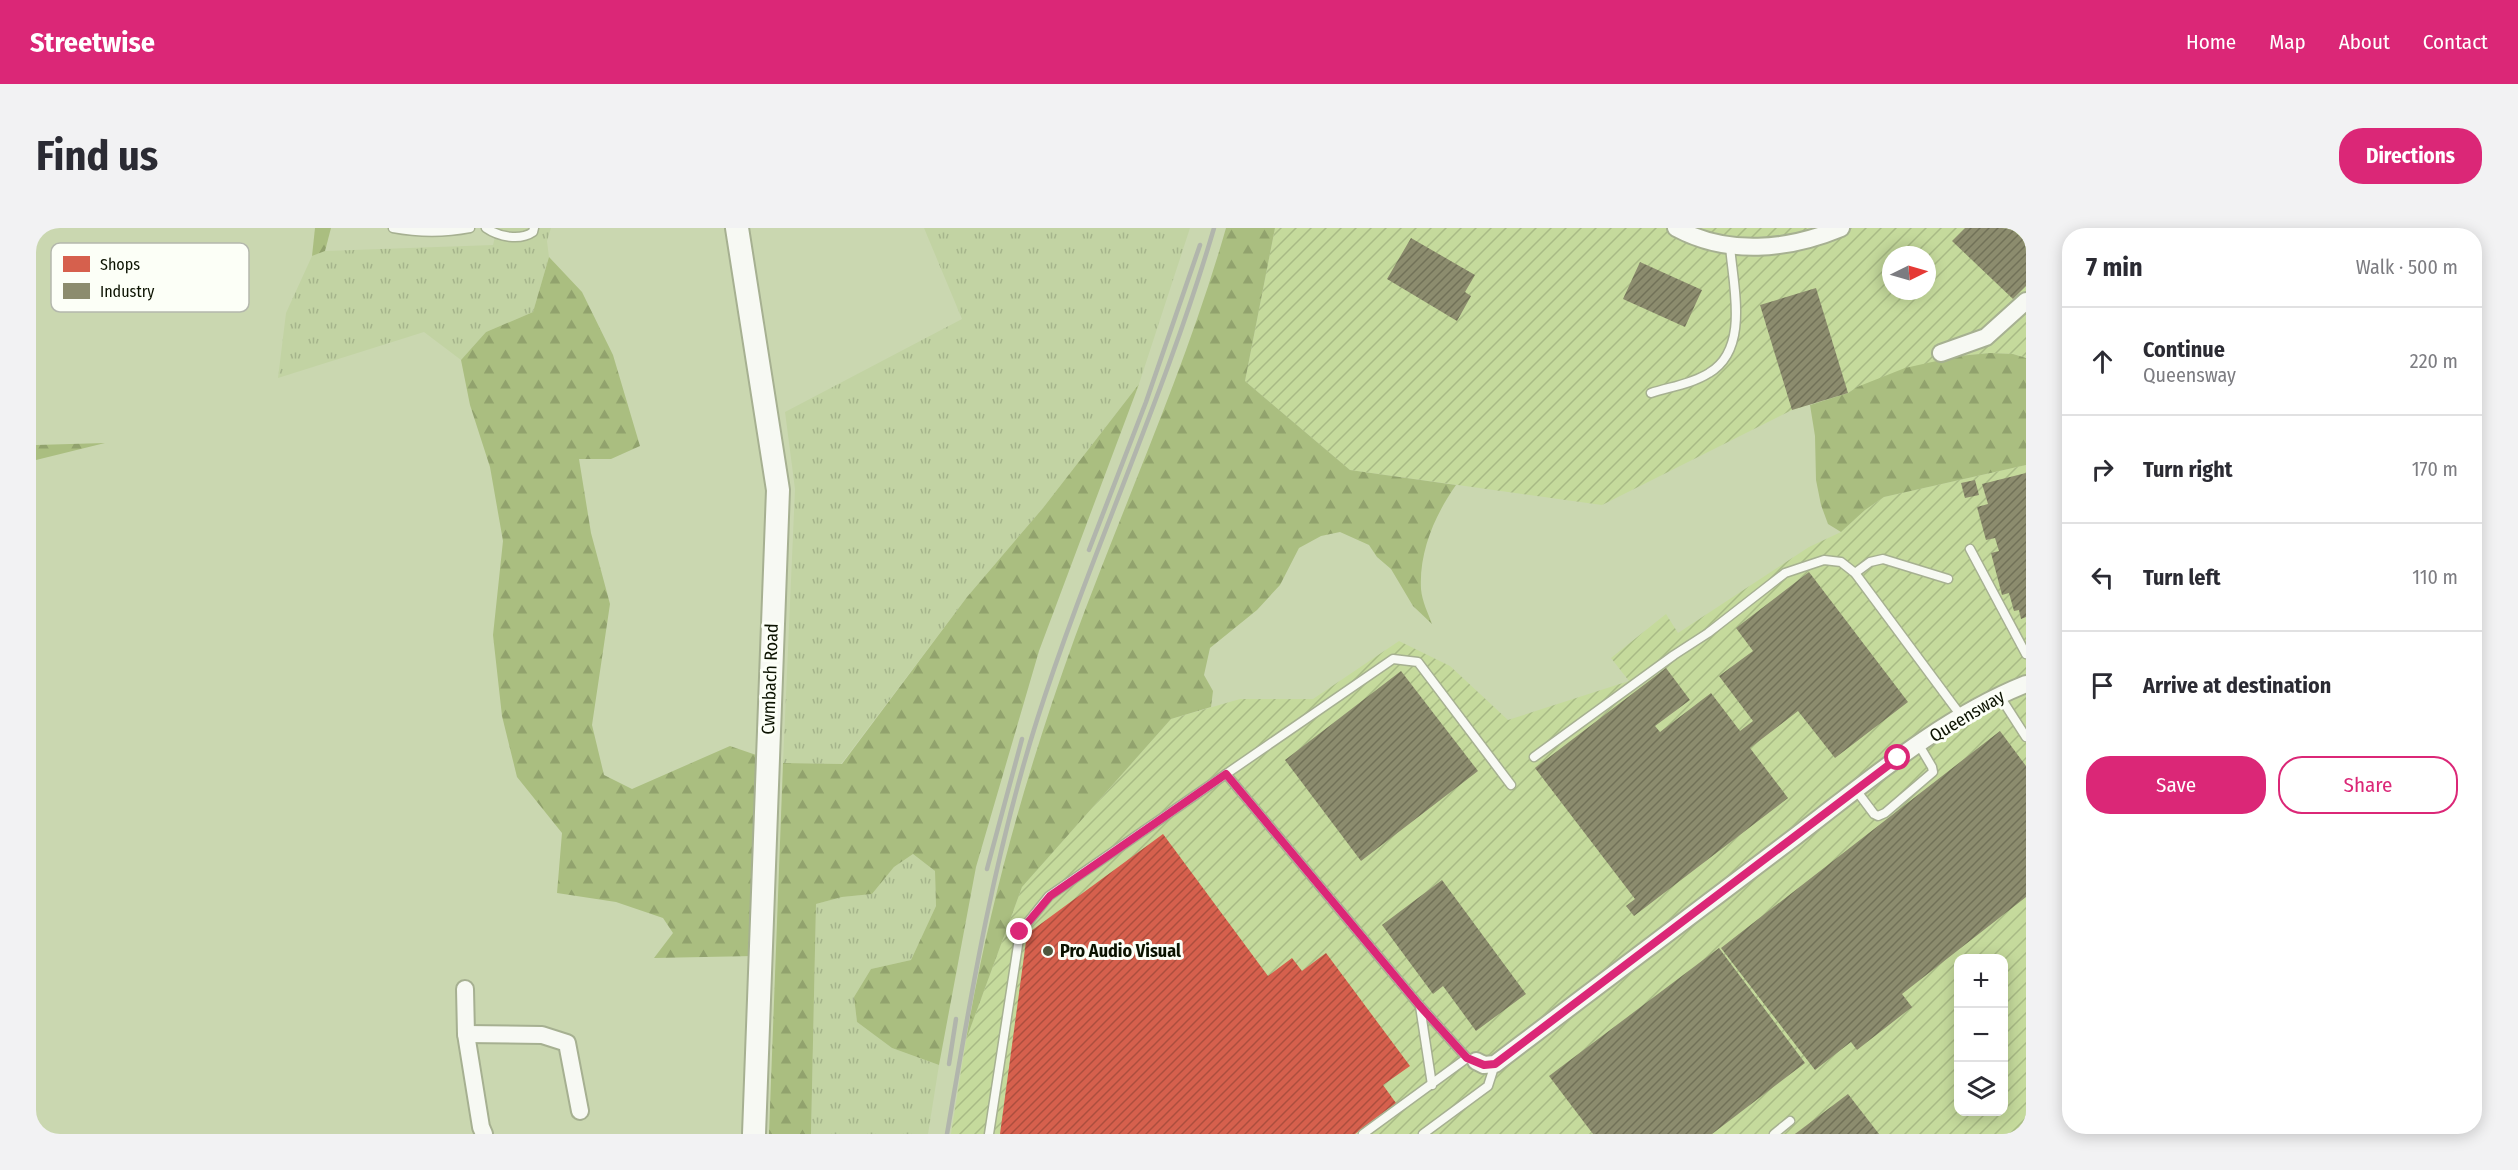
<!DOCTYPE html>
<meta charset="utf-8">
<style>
body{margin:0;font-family:"Fira Sans Condensed",sans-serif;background:#f2f2f3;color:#2b2b33}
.controls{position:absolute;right:18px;bottom:18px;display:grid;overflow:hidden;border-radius:12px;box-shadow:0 3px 15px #0003}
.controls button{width:54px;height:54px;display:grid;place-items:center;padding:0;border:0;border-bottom:2px solid #e1e1e2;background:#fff;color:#2b2b33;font:30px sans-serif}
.compass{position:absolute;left:1846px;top:18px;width:54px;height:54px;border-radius:50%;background:#fff;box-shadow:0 3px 15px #0003;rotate:85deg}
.stop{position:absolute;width:18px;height:18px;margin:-14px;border:4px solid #db2777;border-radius:50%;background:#fff}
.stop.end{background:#db2777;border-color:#fff;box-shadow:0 2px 6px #0008}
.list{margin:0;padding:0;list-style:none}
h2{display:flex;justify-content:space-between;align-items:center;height:78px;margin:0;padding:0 24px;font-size:26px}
h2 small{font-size:20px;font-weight:400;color:#7c7c81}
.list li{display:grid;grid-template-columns:39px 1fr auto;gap:18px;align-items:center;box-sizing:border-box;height:108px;padding:0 24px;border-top:2px solid #e1e1e2}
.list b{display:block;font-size:22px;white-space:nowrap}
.list p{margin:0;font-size:20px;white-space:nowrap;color:#7c7c81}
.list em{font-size:20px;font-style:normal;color:#7c7c81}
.actions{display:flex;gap:12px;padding:18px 24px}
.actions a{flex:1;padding:14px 0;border:2px solid #db2777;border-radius:24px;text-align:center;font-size:21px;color:#db2777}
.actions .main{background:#db2777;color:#fff}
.icon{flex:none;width:33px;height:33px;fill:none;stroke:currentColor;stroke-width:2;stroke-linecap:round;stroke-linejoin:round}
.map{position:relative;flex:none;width:1990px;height:906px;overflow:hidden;border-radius:24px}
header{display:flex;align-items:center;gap:36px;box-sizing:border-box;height:84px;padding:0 30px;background:#db2777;color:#fff}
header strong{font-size:28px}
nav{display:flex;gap:33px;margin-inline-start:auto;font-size:21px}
.intro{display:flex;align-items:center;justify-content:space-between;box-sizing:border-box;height:144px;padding:0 36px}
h1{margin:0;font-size:42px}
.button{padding:15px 27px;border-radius:24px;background:#db2777;color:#fff;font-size:21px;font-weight:700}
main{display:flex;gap:36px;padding:0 36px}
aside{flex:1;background:#fff;border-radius:24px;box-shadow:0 3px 15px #0003}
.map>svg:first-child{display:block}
.industrial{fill:url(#industrial-furrows);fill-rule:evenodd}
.grass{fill:url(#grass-tufts)}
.forest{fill:url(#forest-firs)}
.shops{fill:url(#shops-hatch)}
.industry{fill:url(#industry-hatch)}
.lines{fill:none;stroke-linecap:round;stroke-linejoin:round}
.service-casing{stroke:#a6b091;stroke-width:11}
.minor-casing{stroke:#a6b091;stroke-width:20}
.secondary-casing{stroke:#a6b091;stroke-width:26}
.service{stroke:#f7f9f3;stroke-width:8}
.minor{stroke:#f7f9f3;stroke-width:16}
.secondary{stroke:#f7f9f3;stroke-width:22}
.rail{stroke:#b1b5ac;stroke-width:4.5}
.route{stroke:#db2777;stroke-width:8}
.poi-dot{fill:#4e573e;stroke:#fcfff7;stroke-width:2}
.labels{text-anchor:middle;stroke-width:6;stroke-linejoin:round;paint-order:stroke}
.street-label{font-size:18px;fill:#0b1200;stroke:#fcfff7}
.poi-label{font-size:18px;font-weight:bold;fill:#0b1200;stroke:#fcfff7;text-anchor:start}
.key{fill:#fcfff7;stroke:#b4b8ad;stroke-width:1.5}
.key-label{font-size:16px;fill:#0b1200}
</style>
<header>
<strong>Streetwise</strong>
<nav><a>Home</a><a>Map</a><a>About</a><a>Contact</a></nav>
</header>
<div class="intro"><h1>Find us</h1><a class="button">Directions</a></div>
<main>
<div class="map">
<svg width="1990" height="906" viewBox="0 0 1990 906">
<defs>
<pattern id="industrial-furrows" width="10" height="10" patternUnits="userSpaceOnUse" patternTransform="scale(1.5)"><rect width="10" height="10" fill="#c5da9c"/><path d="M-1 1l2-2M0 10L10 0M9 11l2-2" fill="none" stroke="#a8ba85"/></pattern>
<pattern id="grass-tufts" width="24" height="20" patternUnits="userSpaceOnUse" patternTransform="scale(1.5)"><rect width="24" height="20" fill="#c2d3a3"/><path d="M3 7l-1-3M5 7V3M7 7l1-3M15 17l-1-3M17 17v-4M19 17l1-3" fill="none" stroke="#a5b48b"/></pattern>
<pattern id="forest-firs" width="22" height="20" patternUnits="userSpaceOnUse" patternTransform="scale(1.5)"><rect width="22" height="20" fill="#aabe80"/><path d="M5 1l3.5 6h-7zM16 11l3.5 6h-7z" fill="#91a26d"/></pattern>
<pattern id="shops-hatch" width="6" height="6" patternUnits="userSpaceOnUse" patternTransform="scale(1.5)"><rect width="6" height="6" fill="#d6604d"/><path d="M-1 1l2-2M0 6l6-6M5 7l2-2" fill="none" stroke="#ac4e3e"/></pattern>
<pattern id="industry-hatch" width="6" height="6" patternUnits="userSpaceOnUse" patternTransform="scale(1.5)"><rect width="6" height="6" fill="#8c8c6e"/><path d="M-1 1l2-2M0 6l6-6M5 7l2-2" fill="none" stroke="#717158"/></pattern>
</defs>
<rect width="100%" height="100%" fill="#cad7b0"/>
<g class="industrial">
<path d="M1239,0H1990V130L1977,126L1954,125L1923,128L1821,159L1812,165L1756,182L1566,277L1314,242L1209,153ZM1855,27H1891V63H1855Z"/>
<path d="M1990,237V906H915L930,812L986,659L1135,491L1204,471H1277L1363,413L1414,438L1472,492L1593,453L1575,430L1630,386L1642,405L1773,319L1805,304L1829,282L1848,269ZM1922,730H1968V884H1922Z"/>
</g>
<g class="grass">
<path d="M461,0H515L511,13L513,29L497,84L450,104L425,132L388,104L242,150L250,85L276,28L289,23L457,17Z"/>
<path d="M888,0H1154L1103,156L1007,280L931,369L805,536L747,535L759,261L749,184L926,91Z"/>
<path d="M877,626L899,643L900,678L875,732L835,741L818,769L821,794L856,820L903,837L892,906H775L780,676L806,669L836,666L858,639Z"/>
</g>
<g class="forest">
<path d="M279,0H295L289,23L276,28Z"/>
<path d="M1190,0H1239L1209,153L1314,242L1420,257C1399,287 1383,323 1385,361C1386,373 1392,385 1396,396L1377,378L1355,341L1341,329L1333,317L1304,304L1285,308L1263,320L1244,357L1221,382L1174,420L1168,447L1177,463L1175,479L1135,491L986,659L930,812C953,675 992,539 1039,409C1089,273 1150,140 1190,0Z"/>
<path d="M513,29L546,64L577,127L604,218L575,231H543L555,305L574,376L556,497L568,547L596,561L694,518L726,529L718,728L618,730L637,705L627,690L580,674L521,665L526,605L481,549L466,488L457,407L467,313L454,239L434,177L425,132L450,104L497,84Z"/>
<path d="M1954,125L1977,126L1990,130V237L1848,269L1829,282L1805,304L1792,296L1785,277L1780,252L1779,208L1774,177L1812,165L1821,159L1869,140L1923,128Z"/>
<path d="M1103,156L1003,423L940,639L903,837L856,820L821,794L818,769L835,741L875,732L900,678L899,643L877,626L858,639L836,666L806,669L780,676L775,906H733L747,535L806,536L931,369L1007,280Z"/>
<path d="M69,215L0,232V217Z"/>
</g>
<path class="shops" d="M1127,606L1232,748L1256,730L1266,743L1290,725L1374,838L1347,857L1360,875L1319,906H964L991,706Z"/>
<g class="industry">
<path d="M1929,0H1975L1990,14V58L1977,71L1916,13Z"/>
<path d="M1375,10L1439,47L1429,64L1435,68L1421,93L1351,51Z"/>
<path d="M1604,34L1666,62L1649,99L1587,71Z"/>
<path d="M1780,60L1812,165L1756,182L1724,77Z"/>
<path d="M1990,245V389L1985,391L1983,382L1978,383L1973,365L1966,367L1955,325L1963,323L1959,310L1950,312L1941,279L1952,276L1946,256Z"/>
<path d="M1939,252L1943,267L1929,270L1925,255Z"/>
<path d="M1773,344L1872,474L1799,530L1762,483L1714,520L1752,570L1598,688L1590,678L1599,671L1499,540L1630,440L1654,472L1619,498L1624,504L1675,465L1704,503L1717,493L1683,448L1717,423L1700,400Z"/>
<path d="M1365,443L1442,543L1325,633L1249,532Z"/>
<path d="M1964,503L1990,538V669L1866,766L1876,779L1821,822L1815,814L1779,842L1685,720Z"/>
<path d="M1406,652L1490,766L1440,803L1407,758L1397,766L1346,697Z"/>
<path d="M1683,720L1769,835L1676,906H1557L1513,848Z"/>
<path d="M1812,866L1843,906H1759Z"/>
</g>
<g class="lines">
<g class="service-casing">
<g id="service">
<path d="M357,0C384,5 408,5 434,0"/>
<path d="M450,0C463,9 484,13 497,4L498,0"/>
<path d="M1615,165C1633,159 1656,156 1673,145C1714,121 1697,58 1694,18"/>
<path d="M1934,321L1990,426"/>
<path d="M1819,345L1834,334L1847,331L1912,351"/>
<path d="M1963,467L1990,509"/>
<path d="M1498,529L1638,427L1672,405L1749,345L1788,332L1805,334L1819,345L1926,489"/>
<path d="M1190,546L1384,778L1396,857"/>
<path d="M1820,562L1838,586L1842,588L1849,585L1897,544L1896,539L1883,517"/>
<path d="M1385,779L1431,830"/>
<path d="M953,906L984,704L1013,668L1357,431L1382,434L1475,557"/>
<path d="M1327,906L1431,830L1440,833"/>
<path d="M1387,906L1452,858L1459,836"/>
<path d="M1738,906L1754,893"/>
</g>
</g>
<g class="minor-casing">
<g id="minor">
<path d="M1640,0C1692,28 1752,22 1805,0"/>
<path d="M1905,125L1950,109L1990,73"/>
<path d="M429,761L430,806L445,899L448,906"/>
<path d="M430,806L506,807L531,815L544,883"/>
<path d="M1440,833L1448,837L1459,836C1559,760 1659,684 1760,608C1832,553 1905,490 1990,456"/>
</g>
</g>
<g class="secondary-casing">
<path id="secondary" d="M701,0L742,262L718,906"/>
</g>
<use href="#service" class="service"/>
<use href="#minor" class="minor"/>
<use href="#secondary" class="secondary"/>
<g class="rail">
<path d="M1053,322L1110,174L1164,17"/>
<path d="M951,641L986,511"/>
<path d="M913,836L920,791"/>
<path d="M911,906C935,766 958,628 1001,492C1054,326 1129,168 1178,0"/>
</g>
</g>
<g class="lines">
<path class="route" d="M984,704L1014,668L1190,546L1384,778L1431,830L1448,837L1459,836L1862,530"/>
</g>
<circle class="poi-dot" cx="1012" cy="723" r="6"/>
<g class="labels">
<g class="street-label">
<text transform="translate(734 451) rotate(-88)" y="6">Cwmbach Road</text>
<text transform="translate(1931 488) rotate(-31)" y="6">Queensway</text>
</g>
<g class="poi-label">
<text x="1024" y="729">Pro Audio Visual</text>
</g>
</g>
<rect x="15" y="15" width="198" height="69" rx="9" class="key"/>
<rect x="27" y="28" width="27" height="16" fill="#d6604d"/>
<rect x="27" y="55" width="27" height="16" fill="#8c8c6e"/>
<g class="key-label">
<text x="64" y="42">Shops</text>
<text x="64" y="69">Industry</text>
</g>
</svg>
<div class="controls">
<button>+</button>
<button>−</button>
<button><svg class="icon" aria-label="layers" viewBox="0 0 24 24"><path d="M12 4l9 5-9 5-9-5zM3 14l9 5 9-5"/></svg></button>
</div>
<svg class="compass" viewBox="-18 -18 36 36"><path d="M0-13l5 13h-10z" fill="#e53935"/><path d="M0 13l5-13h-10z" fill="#7c7c81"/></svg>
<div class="stop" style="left:1862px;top:530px"></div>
<div class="stop end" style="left:984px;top:704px"></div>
</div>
<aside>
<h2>7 min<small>Walk · 500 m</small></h2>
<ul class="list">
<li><svg class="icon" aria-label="ahead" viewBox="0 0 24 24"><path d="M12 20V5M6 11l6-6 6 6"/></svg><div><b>Continue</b><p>Queensway</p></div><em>220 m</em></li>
<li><svg class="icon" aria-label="right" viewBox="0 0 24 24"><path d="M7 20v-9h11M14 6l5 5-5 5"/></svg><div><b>Turn right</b></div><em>170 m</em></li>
<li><svg class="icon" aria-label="left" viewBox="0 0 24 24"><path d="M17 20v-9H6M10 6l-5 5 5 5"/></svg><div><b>Turn left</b></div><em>110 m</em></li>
<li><svg class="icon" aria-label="arrive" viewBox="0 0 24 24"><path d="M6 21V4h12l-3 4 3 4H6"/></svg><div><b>Arrive at destination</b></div></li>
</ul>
<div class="actions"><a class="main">Save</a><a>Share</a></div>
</aside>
</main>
